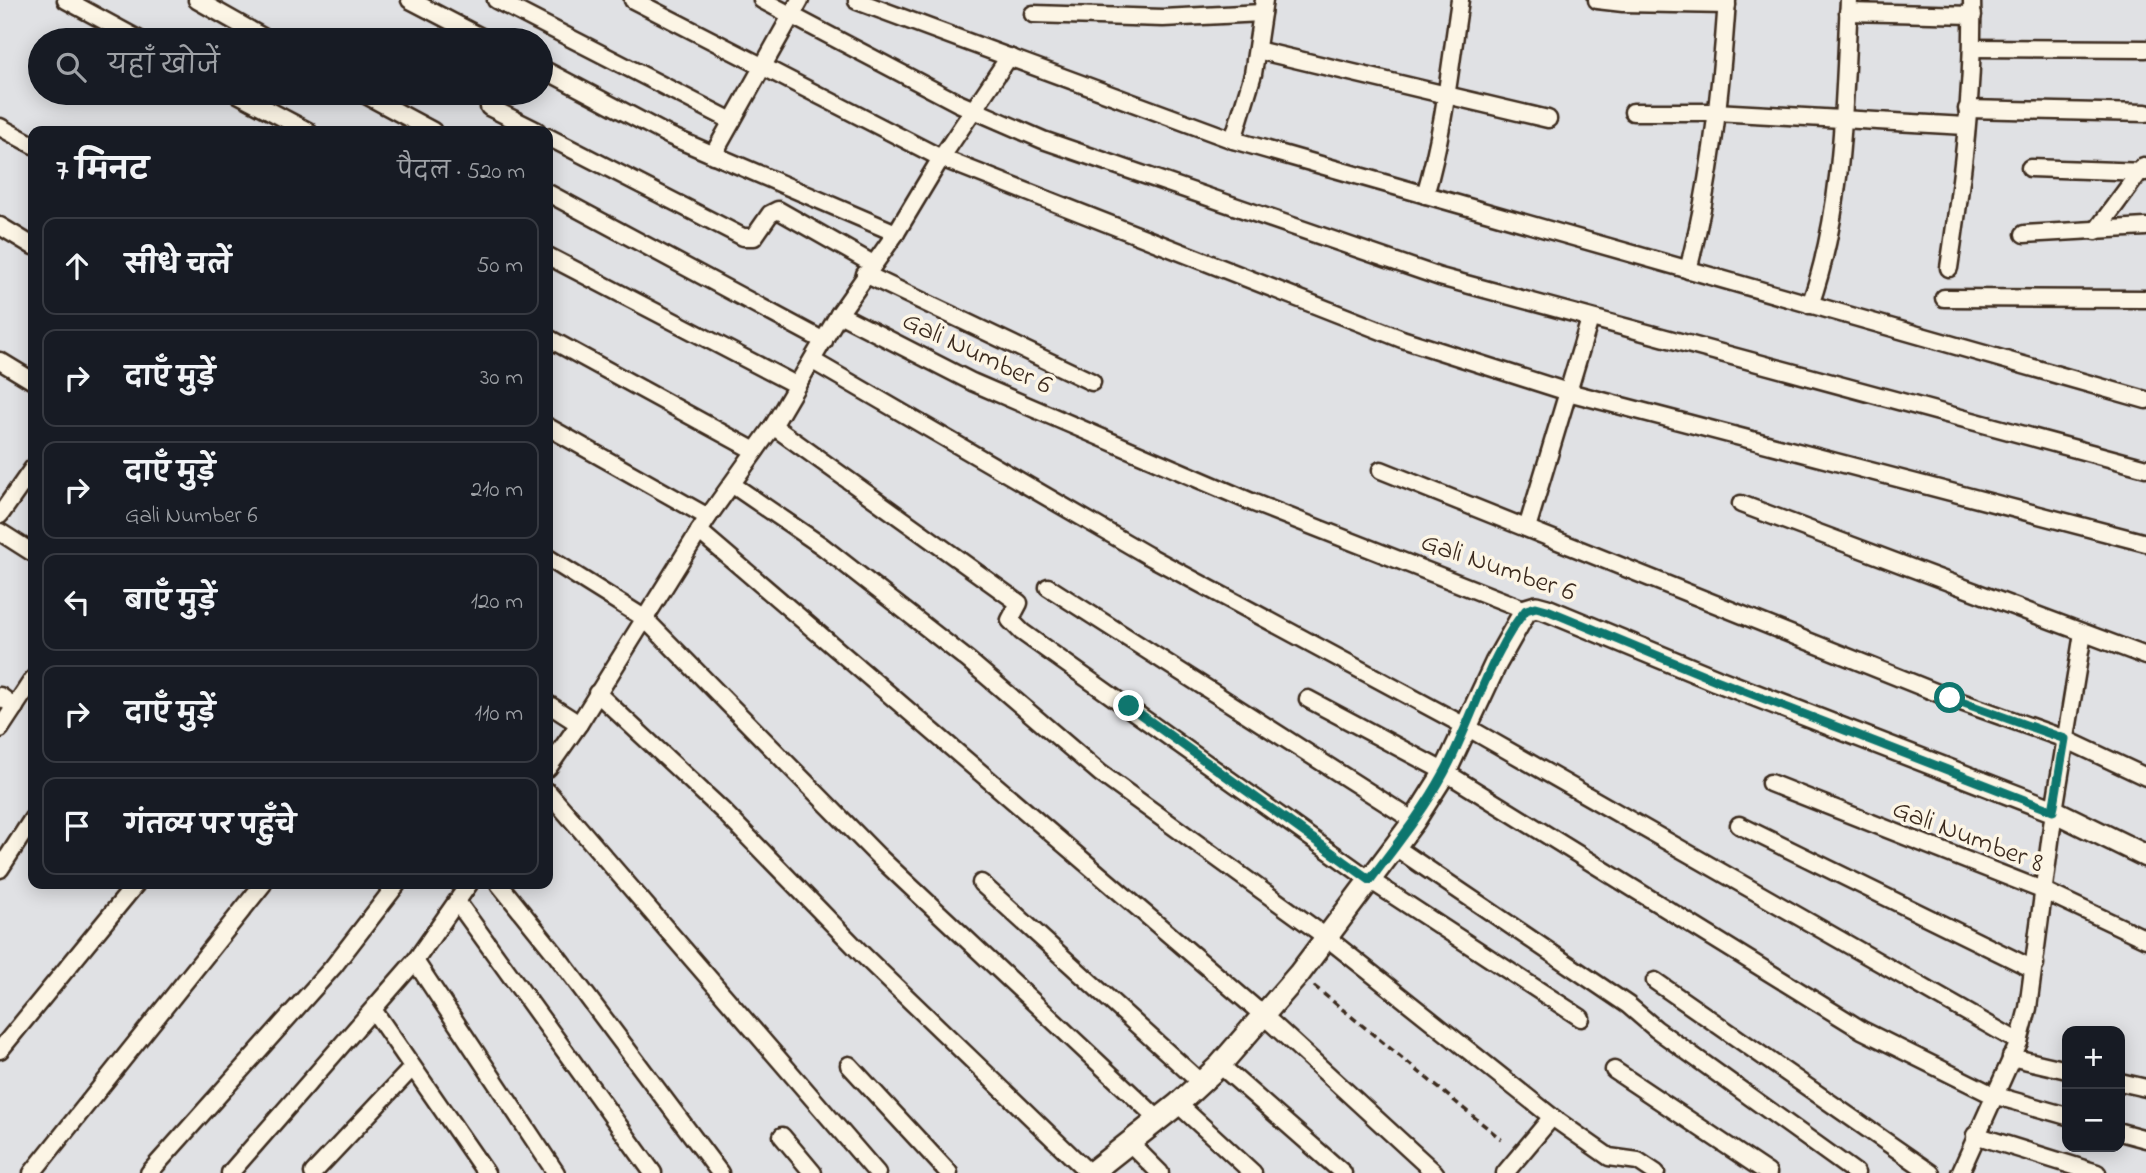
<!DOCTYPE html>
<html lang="hi">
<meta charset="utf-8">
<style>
body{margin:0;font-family:"Indie Flower","Playpen Sans Deva",sans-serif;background:#20242c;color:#f1f3f6}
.controls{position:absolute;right:21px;bottom:21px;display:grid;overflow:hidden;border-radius:14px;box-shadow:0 4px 18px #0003}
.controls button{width:63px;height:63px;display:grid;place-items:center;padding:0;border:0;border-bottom:2px solid #363941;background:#171b24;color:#f1f3f6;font:35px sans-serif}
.stop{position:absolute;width:21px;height:21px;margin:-16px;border:5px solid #0f766e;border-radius:50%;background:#fff}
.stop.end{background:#0f766e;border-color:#fff;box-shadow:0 2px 7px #0008}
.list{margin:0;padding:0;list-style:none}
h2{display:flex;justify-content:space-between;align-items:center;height:91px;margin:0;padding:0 28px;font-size:30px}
h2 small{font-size:23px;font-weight:400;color:#9ea1a6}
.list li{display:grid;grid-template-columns:46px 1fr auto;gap:21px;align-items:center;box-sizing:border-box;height:98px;margin:0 14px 14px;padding:0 14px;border:2px solid #363941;border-radius:14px}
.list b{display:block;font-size:26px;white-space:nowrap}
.list p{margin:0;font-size:23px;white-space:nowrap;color:#9ea1a6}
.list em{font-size:23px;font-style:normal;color:#9ea1a6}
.icon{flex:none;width:38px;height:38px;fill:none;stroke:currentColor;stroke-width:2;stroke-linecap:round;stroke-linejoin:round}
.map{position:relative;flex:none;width:2146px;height:1173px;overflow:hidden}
.search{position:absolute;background:#171b24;box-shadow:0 4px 18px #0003;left:28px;top:28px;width:525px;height:77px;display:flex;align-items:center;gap:18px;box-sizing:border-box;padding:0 24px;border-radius:38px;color:#9ea1a6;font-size:26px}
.panel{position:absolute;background:#171b24;box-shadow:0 4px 18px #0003;left:28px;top:126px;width:525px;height:763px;border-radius:14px}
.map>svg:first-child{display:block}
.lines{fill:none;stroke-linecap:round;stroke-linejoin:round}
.street-casing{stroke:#3b2a1e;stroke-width:21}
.secondary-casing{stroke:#3b2a1e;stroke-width:26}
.path{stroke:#3b2a1e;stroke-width:3.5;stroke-dasharray:7 5;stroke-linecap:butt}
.street{stroke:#fcf5e5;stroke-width:16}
.secondary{stroke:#fcf5e5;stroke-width:21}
.route{stroke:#0f766e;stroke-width:9}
.labels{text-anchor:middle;stroke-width:7;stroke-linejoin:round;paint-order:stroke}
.street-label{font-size:28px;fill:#3b2a1e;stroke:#fcf5e5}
</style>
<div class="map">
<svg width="2146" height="1173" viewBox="0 0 2146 1173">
<rect width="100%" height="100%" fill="#e0e1e4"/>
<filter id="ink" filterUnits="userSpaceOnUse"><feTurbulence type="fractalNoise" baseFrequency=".0143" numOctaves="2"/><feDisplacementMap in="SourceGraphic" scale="14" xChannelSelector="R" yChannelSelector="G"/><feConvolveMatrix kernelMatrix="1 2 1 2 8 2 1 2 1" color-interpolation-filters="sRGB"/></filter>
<g filter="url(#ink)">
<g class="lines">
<g class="street-casing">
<g id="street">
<path d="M66,0L140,40"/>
<path d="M197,0L268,40"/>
<path d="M410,0L487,40"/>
<path d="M496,0L732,121"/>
<path d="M633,0L941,158L1402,339L1568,392L2146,543"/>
<path d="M762,0L958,103L1043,140L1440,277L2146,468"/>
<path d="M1597,0L1623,3L1727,5"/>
<path d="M857,1L1233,140L2146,400"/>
<path d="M1848,12L1973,15"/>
<path d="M1033,14L1163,18L1262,13"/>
<path d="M1973,48L2146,49"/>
<path d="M1257,50L1548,119"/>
<path d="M541,68L670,136L896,233"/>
<path d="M236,93L308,131"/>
<path d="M362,93L433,131"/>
<path d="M489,107L537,131"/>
<path d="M1967,109L2146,113"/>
<path d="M1633,112H1715L1966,126"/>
<path d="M0,127L33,145"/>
<path d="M548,137L743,237H754L770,214L778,210L873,264"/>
<path d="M1233,140L1253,74L1264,0"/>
<path d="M713,155L800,0"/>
<path d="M2030,168L2146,172"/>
<path d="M548,193L824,341"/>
<path d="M1425,195C1444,131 1450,66 1460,0"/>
<path d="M0,226L33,246"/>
<path d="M2096,231L2144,166"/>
<path d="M2024,234L2146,227"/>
<path d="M548,256L796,385"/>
<path d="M1949,268C1962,180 1974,89 1972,0"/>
<path d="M1688,270C1711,183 1721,90 1727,0"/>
<path d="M865,274L1092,382"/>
<path d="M1944,298L2146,299"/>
<path d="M1810,305C1844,209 1844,101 1849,0"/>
<path d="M839,314L972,382L1254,503L1526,610"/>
<path d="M548,338L755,451"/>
<path d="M0,361L33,381"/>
<path d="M813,361L1147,555L1465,726L2019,1042"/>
<path d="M773,426L1019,603L1010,620L1022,632L1370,880L1581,1018"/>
<path d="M548,427L708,517"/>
<path d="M1381,470L1950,698L2065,739L2146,777"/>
<path d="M733,485L822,546L968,660L1100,773L1326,937L1552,1117L1609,1157L1638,1161L1656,1173"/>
<path d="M1741,504L2146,656"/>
<path d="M0,515L33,468"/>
<path d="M1527,528L1590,319"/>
<path d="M699,531L1263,1015L1435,1173"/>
<path d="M0,532L33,553"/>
<path d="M548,558L644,618L878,856L1158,1119"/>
<path d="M1048,587L1414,821"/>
<path d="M597,693L723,811L863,955L1089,1173"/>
<path d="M0,696L15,707"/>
<path d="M1308,699L1445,772L1862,1030L1993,1095L2067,1116"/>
<path d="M548,704L579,724"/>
<path d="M0,729L33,679"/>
<path d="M548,768L579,724L708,517L773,426L839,314L896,233L941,158L1009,57"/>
<path d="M1770,783L2042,890L2146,939"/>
<path d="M548,792L877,1173"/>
<path d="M1739,825L2027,966L2035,964"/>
<path d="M1395,847L1628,1005L1656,1029L1856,1173"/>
<path d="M0,869L33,818"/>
<path d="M981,883L1201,1083"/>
<path d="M499,884L557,956L720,1173"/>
<path d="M458,903L653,1173"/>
<path d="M415,961L556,1173"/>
<path d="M1655,981L1931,1173"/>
<path d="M374,1011L486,1173"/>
<path d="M0,1050L136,884"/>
<path d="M2011,1057L2067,1070"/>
<path d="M849,1065L949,1173"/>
<path d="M1220,1065L1343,1173"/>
<path d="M1614,1070L1768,1173"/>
<path d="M2120,1082L2146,1088"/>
<path d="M1178,1104L1253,1173"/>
<path d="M2120,1132L2146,1139"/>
<path d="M1975,1135L2097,1173"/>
<path d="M782,1136L813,1173"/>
<path d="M1130,1143L1160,1173"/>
<path d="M32,1173L263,884"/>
<path d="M149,1173L333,967L397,884"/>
<path d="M230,1173L415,961L469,884"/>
<path d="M313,1173L412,1068"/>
<path d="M1505,1173L1552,1117"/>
<path d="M1960,1173L2019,1042L2028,1008L2054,811L2083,633"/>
</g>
</g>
<g class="secondary-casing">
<path id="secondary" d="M1091,1173L1178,1104L1220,1065L1299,974L1414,821L1445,772L1496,663L1526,610L1536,607L1547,610L1716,680L2054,811L2146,856"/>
</g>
<path class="path" d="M1314,986L1501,1139"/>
<use href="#street" class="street"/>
<use href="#secondary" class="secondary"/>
</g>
</g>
<g class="lines" filter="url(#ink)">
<path class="route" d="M1129,706L1370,880C1396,845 1423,812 1444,773C1471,724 1490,652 1526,610L1536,607L1547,610L1716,680L2053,811L2065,739L1950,698"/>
</g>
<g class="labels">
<g class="street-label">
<text transform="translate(978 351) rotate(25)" y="10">Gali Number 6</text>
<text transform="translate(1499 565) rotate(19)" y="10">Gali Number 6</text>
<text transform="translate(1969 834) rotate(21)" y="10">Gali Number 8</text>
</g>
</g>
</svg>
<div class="controls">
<button>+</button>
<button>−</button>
</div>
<div class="stop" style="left:1950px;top:698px"></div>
<div class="stop end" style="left:1129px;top:706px"></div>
<div class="search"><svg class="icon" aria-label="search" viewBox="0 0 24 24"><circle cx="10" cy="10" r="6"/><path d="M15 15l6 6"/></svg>यहाँ खोजें</div>
<section class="panel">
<h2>7 मिनट<small>पैदल · 520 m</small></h2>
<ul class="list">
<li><svg class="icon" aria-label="ahead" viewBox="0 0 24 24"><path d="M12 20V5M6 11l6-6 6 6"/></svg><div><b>सीधे चलें</b></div><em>50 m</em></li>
<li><svg class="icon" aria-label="right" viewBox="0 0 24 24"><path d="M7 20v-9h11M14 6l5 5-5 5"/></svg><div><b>दाएँ मुड़ें</b></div><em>30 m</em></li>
<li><svg class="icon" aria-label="right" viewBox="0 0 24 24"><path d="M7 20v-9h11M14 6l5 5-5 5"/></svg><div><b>दाएँ मुड़ें</b><p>Gali Number 6</p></div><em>210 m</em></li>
<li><svg class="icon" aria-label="left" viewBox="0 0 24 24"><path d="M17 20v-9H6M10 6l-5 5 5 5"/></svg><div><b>बाएँ मुड़ें</b></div><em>120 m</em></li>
<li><svg class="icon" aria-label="right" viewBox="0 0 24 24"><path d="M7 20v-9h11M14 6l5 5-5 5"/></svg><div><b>दाएँ मुड़ें</b></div><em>110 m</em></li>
<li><svg class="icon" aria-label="arrive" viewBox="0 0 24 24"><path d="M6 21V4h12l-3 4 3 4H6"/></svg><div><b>गंतव्य पर पहुँचे</b></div></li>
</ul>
</section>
</div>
